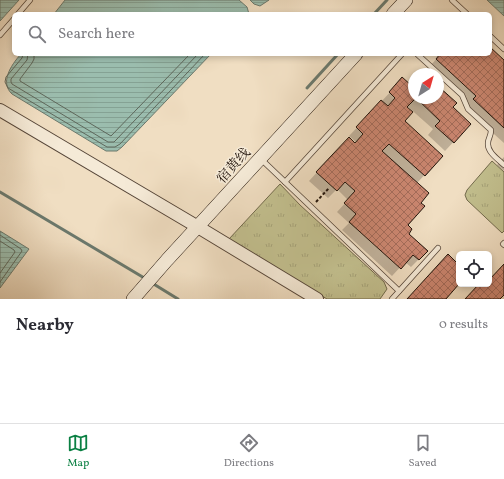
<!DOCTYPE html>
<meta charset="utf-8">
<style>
body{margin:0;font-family:Vollkorn,"Noto Serif SC",serif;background:#f7f7f7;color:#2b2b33}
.controls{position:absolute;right:12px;bottom:12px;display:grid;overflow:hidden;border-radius:6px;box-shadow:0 2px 6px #0003}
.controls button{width:36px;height:36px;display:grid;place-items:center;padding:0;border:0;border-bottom:1px solid #e1e1e2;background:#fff;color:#2b2b33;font:20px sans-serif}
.compass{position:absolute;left:408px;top:68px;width:36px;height:36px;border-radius:50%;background:#fff;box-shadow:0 2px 6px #0003;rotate:37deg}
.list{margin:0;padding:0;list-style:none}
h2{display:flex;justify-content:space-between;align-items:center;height:52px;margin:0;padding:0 16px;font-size:17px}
h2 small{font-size:13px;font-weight:400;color:#7c7c81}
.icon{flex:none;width:22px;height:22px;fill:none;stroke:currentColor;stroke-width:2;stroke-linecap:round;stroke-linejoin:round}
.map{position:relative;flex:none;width:504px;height:299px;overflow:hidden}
.search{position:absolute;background:#fff;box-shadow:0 2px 6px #0003;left:12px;right:12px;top:12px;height:44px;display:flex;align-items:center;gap:10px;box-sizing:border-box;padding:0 14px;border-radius:6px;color:#7c7c81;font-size:15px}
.sheet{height:124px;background:#fff}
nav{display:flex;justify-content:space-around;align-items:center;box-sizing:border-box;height:56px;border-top:1px solid #e1e1e2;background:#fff;font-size:11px;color:#7c7c81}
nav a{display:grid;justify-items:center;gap:2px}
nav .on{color:#0b8043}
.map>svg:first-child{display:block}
.grass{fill:url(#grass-tufts);stroke:#726a4c}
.water{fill:url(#water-rules);stroke:#6b796d}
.shadow{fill:#0003}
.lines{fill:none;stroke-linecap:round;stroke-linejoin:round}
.shore{stroke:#5e685c;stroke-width:1}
.stream{stroke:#6b796d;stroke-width:3}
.building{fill:url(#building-cross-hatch);stroke:#22140b}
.service-casing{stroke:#564639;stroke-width:6}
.tertiary-casing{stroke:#564639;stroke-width:14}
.secondary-casing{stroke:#22140b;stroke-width:14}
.path{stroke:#22140b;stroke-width:2;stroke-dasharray:3 2;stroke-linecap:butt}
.service{stroke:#f5ead7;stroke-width:4.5}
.tertiary{stroke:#f5ead7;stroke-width:12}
.secondary{stroke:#f5ead7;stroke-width:13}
.labels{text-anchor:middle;stroke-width:3;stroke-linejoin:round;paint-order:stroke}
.street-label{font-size:14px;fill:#22140b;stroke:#f5ead7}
</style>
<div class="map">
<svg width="504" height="299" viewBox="0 0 504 299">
<defs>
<pattern id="grass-tufts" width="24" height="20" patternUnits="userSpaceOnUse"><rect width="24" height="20" fill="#c2bf8e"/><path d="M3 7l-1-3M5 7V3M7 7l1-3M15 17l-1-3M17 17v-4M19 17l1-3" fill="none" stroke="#a6a379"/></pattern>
<pattern id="water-rules" width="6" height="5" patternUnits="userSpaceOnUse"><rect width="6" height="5" fill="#9bbdae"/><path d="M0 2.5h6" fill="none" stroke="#85a294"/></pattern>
<pattern id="building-cross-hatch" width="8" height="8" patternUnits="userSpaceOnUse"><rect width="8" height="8" fill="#cb8670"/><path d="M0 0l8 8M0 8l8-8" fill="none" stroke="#a46c5a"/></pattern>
</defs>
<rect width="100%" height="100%" fill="#f0dec2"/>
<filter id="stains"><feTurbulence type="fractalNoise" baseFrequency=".005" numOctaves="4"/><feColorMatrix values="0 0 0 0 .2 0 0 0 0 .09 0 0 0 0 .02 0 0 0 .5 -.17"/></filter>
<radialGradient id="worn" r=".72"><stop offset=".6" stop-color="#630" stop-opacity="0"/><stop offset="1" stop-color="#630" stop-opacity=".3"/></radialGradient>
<g class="grass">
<path d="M492,161L504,172V231L502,233L467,200L465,195L467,190Z"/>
<path d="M280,184L300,205L384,282L387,289L380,299H327L229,239Z"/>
</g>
<g class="water">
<path d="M0,0H19L0,21Z"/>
<path d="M65,0H239L247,7L249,14H54Z"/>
<path d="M250,0H269L260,6L254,4Z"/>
<path d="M487,0H504V16Z"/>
<path d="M21,54H211L122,147L117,151H106L12,94C0,83 10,66 21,54Z"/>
<path d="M0,231L29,249L0,288Z"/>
</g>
<g class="shadow">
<path d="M490,49L504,61V143L465,108L468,104L438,77V74H435L428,68L441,54H490Z"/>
<path d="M414,85V98H438V87L451,107L470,124L445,151L428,135L433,129L407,106L406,108L403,121L442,156L417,183L419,203L406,225L407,234L419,259L411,267L405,262L392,276L342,230L349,223L337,212L348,200L337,189L328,198L309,181L341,146L355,144L356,142L349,136L395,87H412Z"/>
<path d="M504,157V171L497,165Z"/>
</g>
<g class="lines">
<g class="shore">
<path d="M23,54L22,58L6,77L5,82L8,88L107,147H115L120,144L205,54"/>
<path d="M28,54L27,60L11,79V82L12,84L108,142H114L116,140L198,54"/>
<path d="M34,54V59L32,63L20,79V81L111,136L190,54"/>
<path d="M0,235L21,249L22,251L0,282"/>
<path d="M0,241L14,250L15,252L0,273"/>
</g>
<g class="stream">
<path d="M374,14L387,0"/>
<path d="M307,88L338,54"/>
<path d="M0,192L146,279"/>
<path d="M152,283L178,299"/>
</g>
</g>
<g class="building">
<path d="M490,47L504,60V128L473,99L476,96L436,59L440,54H490Z"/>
<path d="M402,77L412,86L414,84V98H438V86L457,103L453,107L471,124L454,143L435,126L440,121L416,98L407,107L413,112L405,121L443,156L425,176L389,144L382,151L429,193L421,203L425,206L408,225L412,229L409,234L428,251L419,260L413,255L401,269L349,222L356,214L344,203L355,191L345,182L337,191L316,172L349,137L355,143L363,134L356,127L381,100L388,106L395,98L389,92Z"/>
<path d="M448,254L459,265V284L446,299H407Z"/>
<path d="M504,264V295L500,299H465L479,284H483L484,285L486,284H489V280Z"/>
</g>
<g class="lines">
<g class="service-casing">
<g id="service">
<path d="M452,0L467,14"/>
<path d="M18,14L30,0"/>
<path d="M0,35L14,19"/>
<path d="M490,36L504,49"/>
<path d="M417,54L462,95L468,109L491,130C491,137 488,138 488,143C487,152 498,159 504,165"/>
<path d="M262,160L399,291"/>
<path d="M285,182L402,54"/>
<path d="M504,243L503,244L504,245"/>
<path d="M392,299L438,248"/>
</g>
</g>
<g class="tertiary-casing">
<path id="tertiary" d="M0,110L198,227L317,299"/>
</g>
<g class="secondary-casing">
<g id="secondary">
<path d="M393,14L406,0"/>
<path d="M133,299L167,260L356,54"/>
</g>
</g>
<path class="path" d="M316,202L329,188"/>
<use href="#service" class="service"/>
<use href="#tertiary" class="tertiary"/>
<use href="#secondary" class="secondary"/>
</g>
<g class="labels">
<g class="street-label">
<text transform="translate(233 165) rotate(-48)" y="5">宿黄线</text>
</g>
</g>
<rect width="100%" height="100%" filter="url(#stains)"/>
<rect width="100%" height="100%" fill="url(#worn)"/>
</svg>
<div class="controls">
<button><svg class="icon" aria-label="locate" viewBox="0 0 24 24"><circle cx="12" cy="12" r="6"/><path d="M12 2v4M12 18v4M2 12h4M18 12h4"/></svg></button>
</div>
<svg class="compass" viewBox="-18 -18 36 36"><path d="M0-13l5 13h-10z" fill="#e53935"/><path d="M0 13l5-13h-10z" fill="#7c7c81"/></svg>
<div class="search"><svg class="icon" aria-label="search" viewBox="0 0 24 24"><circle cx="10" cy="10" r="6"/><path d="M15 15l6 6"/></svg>Search here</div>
</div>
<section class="sheet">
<h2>Nearby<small>0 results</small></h2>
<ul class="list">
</ul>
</section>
<nav>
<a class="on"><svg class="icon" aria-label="map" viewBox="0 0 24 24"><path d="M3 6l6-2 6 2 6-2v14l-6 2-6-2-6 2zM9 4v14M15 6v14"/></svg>Map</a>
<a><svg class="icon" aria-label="directions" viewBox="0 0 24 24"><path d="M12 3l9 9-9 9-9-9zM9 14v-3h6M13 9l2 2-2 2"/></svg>Directions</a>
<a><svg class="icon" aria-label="saved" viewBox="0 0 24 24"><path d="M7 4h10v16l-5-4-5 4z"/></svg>Saved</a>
</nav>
